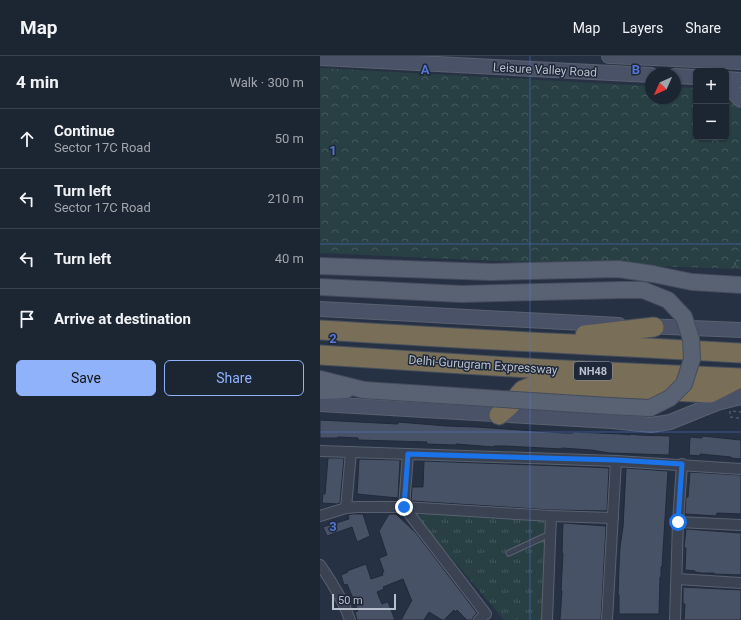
<!DOCTYPE html>
<meta charset="utf-8">
<style>
body{margin:0;font-family:Roboto,sans-serif;background:#29313e;color:#f1f3f6}
.controls{position:absolute;right:12px;top:12px;display:grid;overflow:hidden;border-radius:6px;box-shadow:0 1px 3px #0004}
.controls button{width:36px;height:36px;display:grid;place-items:center;padding:0;border:0;border-bottom:1px solid #3a424d;background:#1c2532;color:#f1f3f6;font:20px sans-serif}
.compass{position:absolute;left:325px;top:12px;width:36px;height:36px;border-radius:50%;background:#1c2532;box-shadow:0 1px 3px #0004;rotate:225deg}
.scale{position:absolute;left:12px;bottom:10px;width:64px;box-sizing:border-box;padding-left:4px;border:2px solid #b8bfcd;border-top:0;font-size:11px;line-height:14px;white-space:nowrap;color:#b8bfcd;-webkit-text-stroke:3px #1f2838;paint-order:stroke}
.stop{position:absolute;width:12px;height:12px;margin:-9px;border:3px solid #1a73e8;border-radius:50%;background:#fff}
.stop.end{background:#1a73e8;border-color:#fff;box-shadow:0 1px 4px #0008}
.list{margin:0;padding:0;list-style:none}
h2{display:flex;justify-content:space-between;align-items:center;height:52px;margin:0;padding:0 16px;font-size:17px}
h2 small{font-size:13px;font-weight:400;color:#a0a5ac}
.list li{display:grid;grid-template-columns:26px 1fr auto;gap:12px;align-items:center;box-sizing:border-box;height:60px;padding:0 16px;border-top:1px solid #3a424d}
.list b{display:block;font-size:15px;white-space:nowrap}
.list p{margin:0;font-size:13px;white-space:nowrap;color:#a0a5ac}
.list em{font-size:13px;font-style:normal;color:#a0a5ac}
.actions{display:flex;gap:8px;padding:12px 16px}
.actions a{flex:1;padding:9px 0;border:1px solid #8fb2fb;border-radius:6px;text-align:center;font-size:14px;color:#8fb2fb}
.actions .main{background:#8fb2fb;color:#111}
.icon{flex:none;width:22px;height:22px;fill:none;stroke:currentColor;stroke-width:2;stroke-linecap:round;stroke-linejoin:round}
.map{position:relative;flex:none;width:421px;height:564px;overflow:hidden}
header{display:flex;align-items:center;gap:24px;box-sizing:border-box;height:56px;padding:0 20px;background:#1c2532;border-bottom:1px solid #3a424d}
header strong{font-size:19px}
nav{display:flex;gap:22px;margin-inline-start:auto;font-size:14px}
main{display:flex}
aside{flex:1;background:#1c2532}
.map>svg:first-child{display:block}
.forest{fill:url(#forest-crowns)}
.park{fill:url(#park-tufts)}
.building{fill:#485267;stroke:#212a3a}
.lines{fill:none;stroke-linecap:round;stroke-linejoin:round}
.lane-casing{stroke:#596170;stroke-width:7}
.street-casing{stroke:#596170;stroke-width:12}
.secondary-casing{stroke:#596170;stroke-width:16}
.primary-casing{stroke:#444c5c;stroke-width:18}
.highway-casing{stroke:#454e5d;stroke-width:21}
.path{stroke:#475c61;stroke-width:1.5;stroke-dasharray:3 3;stroke-linecap:butt}
.lane{stroke:#3b4353;stroke-width:5}
.street{stroke:#3b4353;stroke-width:10}
.secondary{stroke:#495266;stroke-width:14}
.primary{stroke:#596273;stroke-width:16}
.highway{stroke:#796e57;stroke-width:19}
.primary-bridge-casing{stroke:#444c5c;stroke-width:18;stroke-linecap:butt}
.primary-bridge{stroke:#596273;stroke-width:16}
.route{stroke:#1a73e8;stroke-width:5}
.grid{fill:none;stroke:#5376d4;stroke-width:1;stroke-opacity:0.55}
.labels{text-anchor:middle;stroke-width:3;stroke-linejoin:round;paint-order:stroke}
.shield{fill:#1f2838;stroke:#8a92a0;stroke-width:1}
.shield-label{font-size:11px;font-weight:bold;fill:#b8bfcd}
.street-label{font-size:12px;fill:#b8bfcd;stroke:#1f2838}
.grid-label{font-size:13px;text-anchor:middle;font-weight:bold;fill:#5376d4;stroke:#1f2838;stroke-width:3;stroke-linejoin:round;paint-order:stroke}
</style>
<header>
<strong>Map</strong>
<nav><a>Map</a><a>Layers</a><a>Share</a></nav>
</header>
<main>
<aside>
<h2>4 min<small>Walk · 300 m</small></h2>
<ul class="list">
<li><svg class="icon" aria-label="ahead" viewBox="0 0 24 24"><path d="M12 20V5M6 11l6-6 6 6"/></svg><div><b>Continue</b><p>Sector 17C Road</p></div><em>50 m</em></li>
<li><svg class="icon" aria-label="left" viewBox="0 0 24 24"><path d="M17 20v-9H6M10 6l-5 5 5 5"/></svg><div><b>Turn left</b><p>Sector 17C Road</p></div><em>210 m</em></li>
<li><svg class="icon" aria-label="left" viewBox="0 0 24 24"><path d="M17 20v-9H6M10 6l-5 5 5 5"/></svg><div><b>Turn left</b></div><em>40 m</em></li>
<li><svg class="icon" aria-label="arrive" viewBox="0 0 24 24"><path d="M6 21V4h12l-3 4 3 4H6"/></svg><div><b>Arrive at destination</b></div></li>
</ul>
<div class="actions"><a class="main">Save</a><a>Share</a></div>
</aside>
<div class="map">
<svg width="421" height="564" viewBox="0 0 421 564">
<defs>
<pattern id="forest-crowns" width="20" height="18" patternUnits="userSpaceOnUse"><rect width="20" height="18" fill="#283f44"/><path d="M2 6a3 3 0 1 1 6 0M12 15a3 3 0 1 1 6 0" fill="none" stroke="#45595e"/></pattern>
<pattern id="park-tufts" width="24" height="20" patternUnits="userSpaceOnUse"><rect width="24" height="20" fill="#283f44"/><path d="M3 7l-1-3M5 7V3M7 7l1-3M15 17l-1-3M17 17v-4M19 17l1-3" fill="none" stroke="#45595e"/></pattern>
</defs>
<rect width="100%" height="100%" fill="#263143"/>
<path class="forest" d="M0,12L331,30V42H355V31L376,32V81H406V38L421,55V213L177,205L0,197Z"/>
<path class="park" d="M91,454L225,460L223,564H184Z"/>
<g class="building">
<path d="M0,364L78,368V366L127,370L156,371L244,377H253V376L301,378L310,379V378L319,379L350,380L349,399L290,397L271,394L242,392V393L185,390H174V391L136,388V389L106,388L107,386L38,384V382L18,381L17,382H0Z"/>
<path d="M382,380L421,384V403L411,402V401L380,398V400L369,399L370,381L382,382Z"/>
<path d="M8,402H24L20,447L17,448L2,447L3,438H5Z"/>
<path d="M39,403L80,404L78,442L37,438Z"/>
<path d="M104,405L270,411L289,412L287,455L231,454L91,445L92,431H103Z"/>
<path d="M306,412L348,415L342,511H341V521H340L339,558H299V539H298L299,510L300,491L303,471Z"/>
<path d="M370,416L421,419V458L397,457L396,460L365,458L366,441H368Z"/>
<path d="M32,458H43L50,480L37,486L32,471L7,480L3,471L29,463L28,459Z"/>
<path d="M69,458H76L96,477L157,557L153,561V564H147L137,554L135,556L134,554L124,564H122L109,556L104,564H81L92,544L91,543L83,523L63,531L64,533L57,536L62,548L68,546L75,564H37L35,556L38,555L27,528L24,529L21,519L28,516L27,515L46,508L51,523L63,519L62,516H64L59,502L67,499L59,475Z"/>
<path d="M243,467L286,470L281,564H240L242,535H241L243,497H242Z"/>
<path d="M366,473L421,477V519L394,518V517H382L375,516V515L365,514L366,492H364Z"/>
<path d="M363,531L421,534V564H364L365,548H363Z"/>
</g>
<g class="lines">
<g class="lane-casing">
<path id="lane" d="M189,497L230,478"/>
</g>
<g class="street-casing">
<g id="street">
<path d="M0,395L296,405L421,413"/>
<path d="M88,398L84,451L231,460L293,462"/>
<path d="M26,452L31,396"/>
<path d="M0,460L26,452L38,451H84L166,558L159,564"/>
<path d="M358,466L421,469"/>
<path d="M0,509C12,526 23,544 30,564"/>
<path d="M357,523L421,527"/>
<path d="M227,564L231,460"/>
<path d="M287,564L296,405"/>
<path d="M355,564L358,466L362,408"/>
</g>
</g>
<g class="secondary-casing">
<g id="secondary">
<path d="M289,0L421,6"/>
<path d="M0,2L331,19"/>
<path d="M355,20L376,21"/>
<path d="M406,23L421,24"/>
<path d="M406,28L421,44"/>
<path d="M0,253L299,269"/>
<path d="M324,270L421,274"/>
<path d="M0,348L291,365L331,369L350,366L397,347L421,341"/>
</g>
</g>
<g class="primary-casing">
<g id="primary">
<path d="M0,210L171,216L298,213L333,218L372,226L421,229"/>
<path d="M0,323L44,334"/>
<path d="M0,335L26,334"/>
</g>
</g>
<g class="highway-casing">
<g id="highway">
<path d="M0,274C140,283 281,289 421,297"/>
<path d="M265,279L334,271"/>
<path d="M0,299L223,313L421,322"/>
<path d="M179,359L189,350L203,334L218,328L390,337L418,323"/>
</g>
</g>
<g class="path">
<path d="M415,209V204L421,205"/>
<path d="M419,362L410,361V355L421,356"/>
</g>
<use href="#lane" class="lane"/>
<use href="#street" class="street"/>
<use href="#secondary" class="secondary"/>
<use href="#primary" class="primary"/>
<use href="#highway" class="highway"/>
<g class="primary-bridge-casing">
<path id="primary-bridge" d="M0,231L141,238L301,234H323L348,244L364,261L371,283L372,303L364,328L350,342L330,352L289,350L44,334"/>
</g>
<use href="#primary-bridge" class="primary-bridge"/>
</g>
<g class="lines">
<path class="route" d="M84,451L88,398L296,404L362,408L358,466"/>
</g>
<path class="grid" d="M210,0V564M0,188H421M0,376H421"/>
<g class="labels">
<rect class="shield" x="254" y="306" width="38" height="18" rx="3"/>
<g class="shield-label">
<text x="273" y="319">NH48</text>
</g>
<g class="street-label">
<text transform="translate(225 14) rotate(3)" y="4">Leisure Valley Road</text>
<text transform="translate(163 309) rotate(4)" y="4">Delhi-Gurugram Expressway</text>
</g>
</g>
<g class="grid-label">
<text x="105" y="18">A</text>
<text x="316" y="18">B</text>
<text x="13" y="99">1</text>
<text x="13" y="287">2</text>
<text x="13" y="475">3</text>
</g>
</svg>
<div class="controls">
<button>+</button>
<button>−</button>
</div>
<svg class="compass" viewBox="-18 -18 36 36"><path d="M0-13l5 13h-10z" fill="#e53935"/><path d="M0 13l5-13h-10z" fill="#a0a5ac"/></svg>
<div class="scale">50 m</div>
<div class="stop" style="left:358px;top:466px"></div>
<div class="stop end" style="left:84px;top:451px"></div>
</div>
</main>
